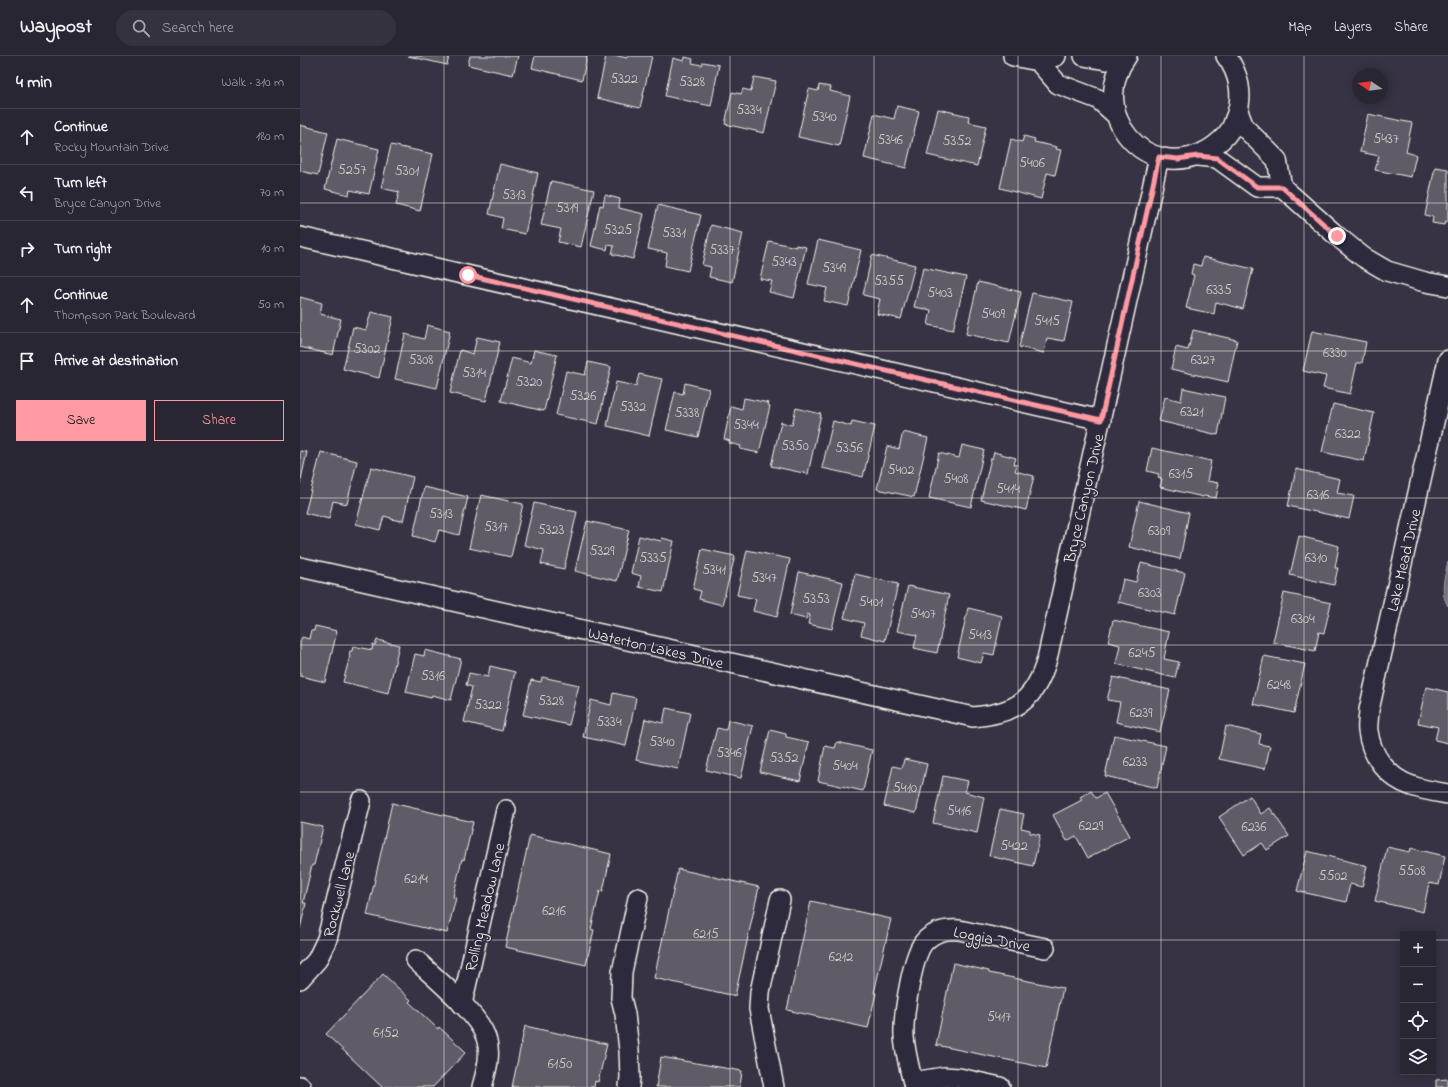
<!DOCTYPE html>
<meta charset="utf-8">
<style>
body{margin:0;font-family:"Indie Flower",sans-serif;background:#35323f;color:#f1f3f6}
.controls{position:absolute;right:12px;bottom:12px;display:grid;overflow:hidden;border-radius:0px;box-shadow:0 2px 10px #0003}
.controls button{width:36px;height:36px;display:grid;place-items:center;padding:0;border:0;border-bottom:1px solid #45434e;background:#292633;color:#f1f3f6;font:20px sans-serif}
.compass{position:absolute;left:1052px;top:12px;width:36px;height:36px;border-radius:50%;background:#292633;box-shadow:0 2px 10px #0003;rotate:283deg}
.stop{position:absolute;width:12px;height:12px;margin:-9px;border:3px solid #ff9aa2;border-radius:50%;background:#fff}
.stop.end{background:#ff9aa2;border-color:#fff;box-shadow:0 1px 4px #0008}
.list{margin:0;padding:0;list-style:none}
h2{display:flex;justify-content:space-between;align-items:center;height:52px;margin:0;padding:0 16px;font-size:17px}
h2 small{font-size:13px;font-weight:400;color:#a5a5ac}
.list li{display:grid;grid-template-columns:26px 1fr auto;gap:12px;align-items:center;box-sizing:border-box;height:56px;padding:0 16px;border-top:1px solid #45434e}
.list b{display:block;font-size:15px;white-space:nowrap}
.list p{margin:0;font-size:13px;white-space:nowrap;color:#a5a5ac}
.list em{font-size:13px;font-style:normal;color:#a5a5ac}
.actions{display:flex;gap:8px;padding:12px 16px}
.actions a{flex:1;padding:9px 0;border:1px solid #ff9aa2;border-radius:0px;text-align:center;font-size:14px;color:#ff9aa2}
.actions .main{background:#ff9aa2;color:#111}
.icon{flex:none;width:22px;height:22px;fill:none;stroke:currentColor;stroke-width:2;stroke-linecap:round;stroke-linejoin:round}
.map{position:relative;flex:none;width:1148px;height:1031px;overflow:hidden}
header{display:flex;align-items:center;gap:24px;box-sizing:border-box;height:56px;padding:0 20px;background:#292633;border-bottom:1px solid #45434e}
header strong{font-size:19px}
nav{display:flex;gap:22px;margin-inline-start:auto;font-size:14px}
.search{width:280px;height:36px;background:#35323f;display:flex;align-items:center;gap:10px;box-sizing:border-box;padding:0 14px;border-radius:22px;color:#a5a5ac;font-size:15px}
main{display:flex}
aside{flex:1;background:#292633}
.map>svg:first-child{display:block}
.water{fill:#726e77;stroke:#a6a2a4}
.building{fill:#5f5c67;stroke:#f4f1e8}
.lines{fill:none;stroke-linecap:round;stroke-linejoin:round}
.street-casing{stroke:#f4f1e8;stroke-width:22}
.street{stroke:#2f2a3d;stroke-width:19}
.route{stroke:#ff9aa2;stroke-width:5}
.grid{fill:none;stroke:#f4f1e8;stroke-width:1;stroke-opacity:0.55}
.labels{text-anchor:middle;stroke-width:3;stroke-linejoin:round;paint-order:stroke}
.number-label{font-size:14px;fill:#cfccc8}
.street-label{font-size:16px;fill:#f4f1e8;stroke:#2f2a3d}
</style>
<header>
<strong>Waypost</strong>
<div class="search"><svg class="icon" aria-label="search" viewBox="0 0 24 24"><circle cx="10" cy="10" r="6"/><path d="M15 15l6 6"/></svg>Search here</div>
<nav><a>Map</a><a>Layers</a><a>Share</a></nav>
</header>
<main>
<aside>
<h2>4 min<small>Walk · 310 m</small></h2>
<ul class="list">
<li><svg class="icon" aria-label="ahead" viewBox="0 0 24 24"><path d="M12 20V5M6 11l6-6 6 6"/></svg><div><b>Continue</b><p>Rocky Mountain Drive</p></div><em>180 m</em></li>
<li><svg class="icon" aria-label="left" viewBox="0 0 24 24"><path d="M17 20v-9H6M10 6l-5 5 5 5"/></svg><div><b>Turn left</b><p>Bryce Canyon Drive</p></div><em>70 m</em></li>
<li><svg class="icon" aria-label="right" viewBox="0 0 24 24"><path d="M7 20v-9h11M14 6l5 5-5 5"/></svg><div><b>Turn right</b></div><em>10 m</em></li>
<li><svg class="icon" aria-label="ahead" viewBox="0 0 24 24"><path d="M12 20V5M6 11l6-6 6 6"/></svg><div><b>Continue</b><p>Thompson Park Boulevard</p></div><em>50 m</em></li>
<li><svg class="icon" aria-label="arrive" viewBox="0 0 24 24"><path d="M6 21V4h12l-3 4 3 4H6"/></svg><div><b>Arrive at destination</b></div></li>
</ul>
<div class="actions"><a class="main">Save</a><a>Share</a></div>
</aside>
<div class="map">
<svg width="1148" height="1031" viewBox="0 0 1148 1031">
<rect width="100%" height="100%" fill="#373244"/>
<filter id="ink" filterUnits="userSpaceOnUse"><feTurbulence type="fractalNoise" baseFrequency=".025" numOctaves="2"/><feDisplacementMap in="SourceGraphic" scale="8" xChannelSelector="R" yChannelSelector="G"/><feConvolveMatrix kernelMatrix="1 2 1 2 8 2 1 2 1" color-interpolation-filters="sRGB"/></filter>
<g filter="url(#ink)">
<path class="water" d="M1148,505V550C1139,535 1145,521 1148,505Z"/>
<g class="building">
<path d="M108,0H149L147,9Z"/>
<path d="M170,0H218L213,19L168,9Z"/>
<path d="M235,0H287L282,24L232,12Z"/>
<path d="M306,0H318L327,2V0H352L340,52L297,42Z"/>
<path d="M385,1L393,3L392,7L402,9L403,6L419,9L411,50L365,40L373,2L384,5Z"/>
<path d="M454,21L476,25L464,77L425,68L432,36L441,38L443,33L451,35Z"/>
<path d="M519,29L531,31L530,35L550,40L539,90L498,81L509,33L518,35Z"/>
<path d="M597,50L619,55L606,112L564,102L574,58L594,63Z"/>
<path d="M638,53L669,60L668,66L686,70L677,110L627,99Z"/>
<path d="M1068,58L1112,67L1106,96L1116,99L1111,121L1075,114L1079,100L1060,96Z"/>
<path d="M0,69L28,76L18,119L0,115Z"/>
<path d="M724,80L735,83L734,86L757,91L756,93L761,94L755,119L747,117L741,143L700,132L711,83L722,86Z"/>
<path d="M37,83L79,93L69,138L50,134L49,139L25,133Z"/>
<path d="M91,89L133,98L120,155L96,149L99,136L81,132Z"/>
<path d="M200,108L238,117L225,178L201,173L203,162L189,158Z"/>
<path d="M1135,111L1148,113V167L1145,166L1144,169L1132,167L1133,161L1125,159Z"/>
<path d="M251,125L294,134L281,191L258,186L261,173L241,169Z"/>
<path d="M305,139L320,143L319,152L344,158L333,203L312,198L314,190L308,189L307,194L291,190L300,149L303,150Z"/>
<path d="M358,149L401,159L388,215L365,210L367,197L348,193Z"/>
<path d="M411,169L443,177L432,226L409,221L411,211L402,209Z"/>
<path d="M518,184L561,194L548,250L524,245L527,232L508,228Z"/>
<path d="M469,185L496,191V189L506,191L494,242L469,236L472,225L460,223Z"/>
<path d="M572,199L615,209L601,263L577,258L580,243L563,239Z"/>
<path d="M903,201L953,213L943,253L916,246L914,258L886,252L894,219L891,218L893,208L901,210Z"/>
<path d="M623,212L666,221L653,274L628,269L631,254L614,251Z"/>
<path d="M678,226L721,236L709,287L666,278Z"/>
<path d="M732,237L773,246L764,285L747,282L744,297L719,291Z"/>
<path d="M0,241L22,247L20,258L41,263L33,299L0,291Z"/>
<path d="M71,256L93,261L79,322L43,313L53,271L66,274Z"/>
<path d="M127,269L150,275L137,332L95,323L105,278L124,283Z"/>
<path d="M893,274L937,284L928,326L871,313L876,291L888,294Z"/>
<path d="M1012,275L1066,286L1062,307H1057L1050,338L1023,332L1026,320L1003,315Z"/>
<path d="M177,281L200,286L186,345L150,337L160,294L173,298Z"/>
<path d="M234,294L257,299L244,355L201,345L212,302L231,307Z"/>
<path d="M288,306L311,311L298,368L256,359L266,315L285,319Z"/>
<path d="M339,318L362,323L349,380L307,370L316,326L336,330Z"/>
<path d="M385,327L409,333L398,381L366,374L375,336L383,338Z"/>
<path d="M883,332L925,341L918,379L859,365L865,341L881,345Z"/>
<path d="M444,342L469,347L468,349L470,350L459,397L440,393L441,390L429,387L430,385L424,383L431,350L442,353Z"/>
<path d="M1033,348L1074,357L1064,405L1022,396Z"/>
<path d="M496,352L521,358L508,418L471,410L481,366L492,369Z"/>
<path d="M533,365L551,370L552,365L575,370L563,421L522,412Z"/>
<path d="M603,376L628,382L614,441L577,433L587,390L599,393Z"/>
<path d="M662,389L684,394L671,451L629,442L639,397L659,402Z"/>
<path d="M852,392L911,405L907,425L919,427L916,442L904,440L903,441L860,431L862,423L858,422L859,418L847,415Z"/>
<path d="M0,395L7,396L0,428Z"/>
<path d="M21,396L57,405L47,448L33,445L29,463L5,457Z"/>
<path d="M694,396L716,402L714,408L717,409L715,415L734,420L726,454L681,444L691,402L692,403Z"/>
<path d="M71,411L113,421L103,465L101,464V465L91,463V462L84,460L80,474L56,468Z"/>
<path d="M996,413L1040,423L1037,437L1054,440L1049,463L988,450Z"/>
<path d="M124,431L168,441L159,479L139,474L135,486L113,480Z"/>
<path d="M181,439L223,448L211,501L169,492Z"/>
<path d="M839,445L889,457L880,503L829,491Z"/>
<path d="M234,447L277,456L264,513L241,508L244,494L224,489Z"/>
<path d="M287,465L329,474L317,525L275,515Z"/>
<path d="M339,480L361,485L362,482L374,485L363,536L339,531L341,520L331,517Z"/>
<path d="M999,480L1039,490L1035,512H1038L1034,529L990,519Z"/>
<path d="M402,493L435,500L422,549L399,543L401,535L393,533Z"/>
<path d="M447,494L490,503L477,561L453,555L456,543L437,539Z"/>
<path d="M841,507L885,517L875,559L818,546L823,523L836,526Z"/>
<path d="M499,516L543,526L532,573L508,568L510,559L507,558L506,563L490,559Z"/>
<path d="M555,518L598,528L585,585L561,579L564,567L544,562Z"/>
<path d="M608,530L649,539L637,597L614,592L617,579L597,575Z"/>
<path d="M984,537L1031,547L1024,577L1019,576L1015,595L973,586Z"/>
<path d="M668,552L702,560L694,599L684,597L681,607L657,601Z"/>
<path d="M813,564L869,576L864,603L879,606L875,622L816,608L820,589L808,586Z"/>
<path d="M15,570L37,575L25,626L0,620V586L2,581L9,583L11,574L14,575Z"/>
<path d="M77,584L99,589L88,637L43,626L50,600L49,599L50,595H52L53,590L72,594L73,588L75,589Z"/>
<path d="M125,594L161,603L151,644L132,639L131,642L106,636L115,598L124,600Z"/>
<path d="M964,600L1005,608L994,657L953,648Z"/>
<path d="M190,610L215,616L202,675L164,666L172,631L166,629L169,617L188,621Z"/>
<path d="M242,621L279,629L269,669L223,659L231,624L241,626Z"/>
<path d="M813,621L870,634L860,676L816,666L820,646L807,644Z"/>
<path d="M1126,631L1148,636V687L1135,684L1138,671L1118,667Z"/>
<path d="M313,637L336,642L326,690L283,681L291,644L311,649Z"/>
<path d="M366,652L390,657L378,713L336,704L345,663L363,667Z"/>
<path d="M428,664L453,670L441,722L406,714L417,672L426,674Z"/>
<path d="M926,670L961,678L959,688L970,690L965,713L919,703Z"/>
<path d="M470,674L486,678V681L509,686L500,725L460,716Z"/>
<path d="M814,679L866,690L857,732L805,720Z"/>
<path d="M537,686L572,694L563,735L518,725L525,690L535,692Z"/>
<path d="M604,703L627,708L616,757L584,750L593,710L602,712Z"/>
<path d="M643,720L668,725L665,736L684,741L677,777L633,767Z"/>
<path d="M791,735L796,742L805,737L830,780L788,802L776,780L767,785L753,759L782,744L780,741Z"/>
<path d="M950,740L961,758L970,752L989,780L967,794L962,787L944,799L919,761Z"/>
<path d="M92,747L173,766L164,804L162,803L153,841L156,842L147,877L67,859Z"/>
<path d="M700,753L724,758L721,772L730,774V777L740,779L733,810L689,800Z"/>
<path d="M0,766L23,771L14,809H12L3,847H6L0,873Z"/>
<path d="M230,779L311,798L303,835H300L291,873L294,874L286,909L205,891Z"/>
<path d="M1087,791L1110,796L1111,792L1145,800L1139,829L1129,827L1123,856L1075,845Z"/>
<path d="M1007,795L1067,810L1062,831L1050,828L1046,846L997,835Z"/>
<path d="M378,813L459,831L435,940L354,922Z"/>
<path d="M511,845L591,863L574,937H576L568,972L487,954Z"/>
<path d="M653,907L689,915V917L763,932L746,1012L636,989Z"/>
<path d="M83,918L111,944L109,946L138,973L139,971L166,996L133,1031H82L26,978Z"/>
<path d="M225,970L307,988L298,1026L295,1025L294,1031H212Z"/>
<path d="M361,1001L442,1015L440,1031H356Z"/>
<path d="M1148,1023V1031H1136V1024Z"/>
</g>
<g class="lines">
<g class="street-casing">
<g id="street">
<path d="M713,0L738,5L756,0"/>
<path d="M784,0L806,4L817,0"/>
<path d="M827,0C786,57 846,129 908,94C916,89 925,82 930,74C933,70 934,64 936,60C944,40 939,17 926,0"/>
<path d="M738,5L758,28L798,43L816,59"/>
<path d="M938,55L944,71L977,104L982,131L1037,180L1063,201L1087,215L1125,226L1148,230"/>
<path d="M898,100L917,102L957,131H982"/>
<path d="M0,181L801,364"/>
<path d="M1148,304L1069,654C1069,661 1067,668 1068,675C1071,700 1088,722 1112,730C1123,734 1136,736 1148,738"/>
<path d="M0,511L673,661C716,657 735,645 747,603L859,101"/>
<path d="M116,904C136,923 181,959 187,985C191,1000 186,1016 182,1031"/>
<path d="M0,923L17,904L27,883L61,745"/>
<path d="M162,948L206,754"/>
<path d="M613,1026L644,1021L659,1022L700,1031"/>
<path d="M0,1030L1,1031"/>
<path d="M329,1031L330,1021L329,994L325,958L321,942L322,916L338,842"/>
<path d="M474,1031L459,953L460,936L480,844"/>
<path d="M614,1031C610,1014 605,997 604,980C603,961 612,898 625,885C635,875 646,873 659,874L745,892"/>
</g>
</g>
<use href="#street" class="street"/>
</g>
</g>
<g class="lines" filter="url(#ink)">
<path class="route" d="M168,219L801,364L859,101L878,103L898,100L917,102L957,131H982L1037,180"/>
</g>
<path class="grid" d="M144,0V1031M287,0V1031M430,0V1031M574,0V1031M718,0V1031M861,0V1031M1004,0V1031M0,147H1148M0,295H1148M0,442H1148M0,589H1148M0,736H1148M0,884H1103M1133,884H1148"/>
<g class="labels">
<g class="number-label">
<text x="324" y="27">5322</text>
<text x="392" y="30">5328</text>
<text x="449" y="58">5334</text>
<text x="524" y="65">5340</text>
<text x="1086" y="87">5437</text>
<text x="590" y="88">5346</text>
<text x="657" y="89">5352</text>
<text x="732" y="111">5406</text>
<text x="52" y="118">5257</text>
<text x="107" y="119">5301</text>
<text x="214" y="143">5313</text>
<text x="267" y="156">5319</text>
<text x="318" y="178">5325</text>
<text x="374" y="181">5331</text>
<text x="422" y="198">5337</text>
<text x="484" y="210">5343</text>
<text x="534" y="216">5349</text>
<text x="589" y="229">5355</text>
<text x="919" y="238">6335</text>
<text x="640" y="241">5403</text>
<text x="693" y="262">5409</text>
<text x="747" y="269">5415</text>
<text x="67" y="297">5302</text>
<text x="1035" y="301">6330</text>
<text x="121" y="308">5308</text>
<text x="903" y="308">6327</text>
<text x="174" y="321">5314</text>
<text x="229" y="330">5320</text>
<text x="283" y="344">5326</text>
<text x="333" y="355">5332</text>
<text x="892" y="360">6321</text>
<text x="387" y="361">5338</text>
<text x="446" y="373">5344</text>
<text x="1048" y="382">6322</text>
<text x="495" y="394">5350</text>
<text x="549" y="396">5356</text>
<text x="601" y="418">5402</text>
<text x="881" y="422">6315</text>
<text x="656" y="427">5408</text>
<text x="708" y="437">5414</text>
<text x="1018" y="443">6316</text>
<text x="141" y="462">5313</text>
<text x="196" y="475">5317</text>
<text x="251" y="478">5323</text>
<text x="859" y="479">6309</text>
<text x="302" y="499">5329</text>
<text x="353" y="506">5335</text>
<text x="1016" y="506">6310</text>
<text x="414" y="518">5341</text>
<text x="464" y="526">5347</text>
<text x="850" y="541">6303</text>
<text x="516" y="547">5353</text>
<text x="571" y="550">5401</text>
<text x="623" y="562">5407</text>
<text x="1003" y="567">6304</text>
<text x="680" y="583">5413</text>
<text x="842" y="601">6245</text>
<text x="133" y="624">5316</text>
<text x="979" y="633">6248</text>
<text x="251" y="649">5328</text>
<text x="188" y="653">5322</text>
<text x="841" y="661">6239</text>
<text x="309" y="670">5334</text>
<text x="362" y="690">5340</text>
<text x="429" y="701">5346</text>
<text x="484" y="706">5352</text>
<text x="835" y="710">6233</text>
<text x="545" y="714">5404</text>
<text x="605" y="736">5410</text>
<text x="659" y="759">5416</text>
<text x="791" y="774">6229</text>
<text x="954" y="775">6236</text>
<text x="714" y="794">5422</text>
<text x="1112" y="819">5508</text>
<text x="1033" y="824">5502</text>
<text x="116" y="827">6214</text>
<text x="254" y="859">6216</text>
<text x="406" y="882">6215</text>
<text x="541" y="905">6212</text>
<text x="699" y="965">5417</text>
<text x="86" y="981">6152</text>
<text x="260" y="1012">6150</text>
</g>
<g class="street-label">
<text transform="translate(783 442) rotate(-77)" y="6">Bryce Canyon Drive</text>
<text transform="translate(1103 504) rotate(-77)" y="6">Lake Mead Drive</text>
<text transform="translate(356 591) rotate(13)" y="6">Waterton Lakes Drive</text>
<text transform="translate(38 838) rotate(-76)" y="6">Rockwell Lane</text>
<text transform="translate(184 851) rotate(-77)" y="6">Rolling Meadow Lane</text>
<text transform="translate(692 882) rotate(11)" y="6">Loggia Drive</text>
</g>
</g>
</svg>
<div class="controls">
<button>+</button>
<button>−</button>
<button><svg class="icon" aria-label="locate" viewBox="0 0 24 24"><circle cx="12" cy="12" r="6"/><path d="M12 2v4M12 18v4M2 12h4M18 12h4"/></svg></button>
<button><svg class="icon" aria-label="layers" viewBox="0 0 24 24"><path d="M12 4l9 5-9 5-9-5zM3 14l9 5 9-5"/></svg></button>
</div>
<svg class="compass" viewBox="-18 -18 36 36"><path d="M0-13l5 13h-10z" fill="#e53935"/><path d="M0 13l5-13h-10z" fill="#a5a5ac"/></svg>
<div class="stop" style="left:168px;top:219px"></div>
<div class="stop end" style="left:1037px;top:180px"></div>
</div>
</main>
